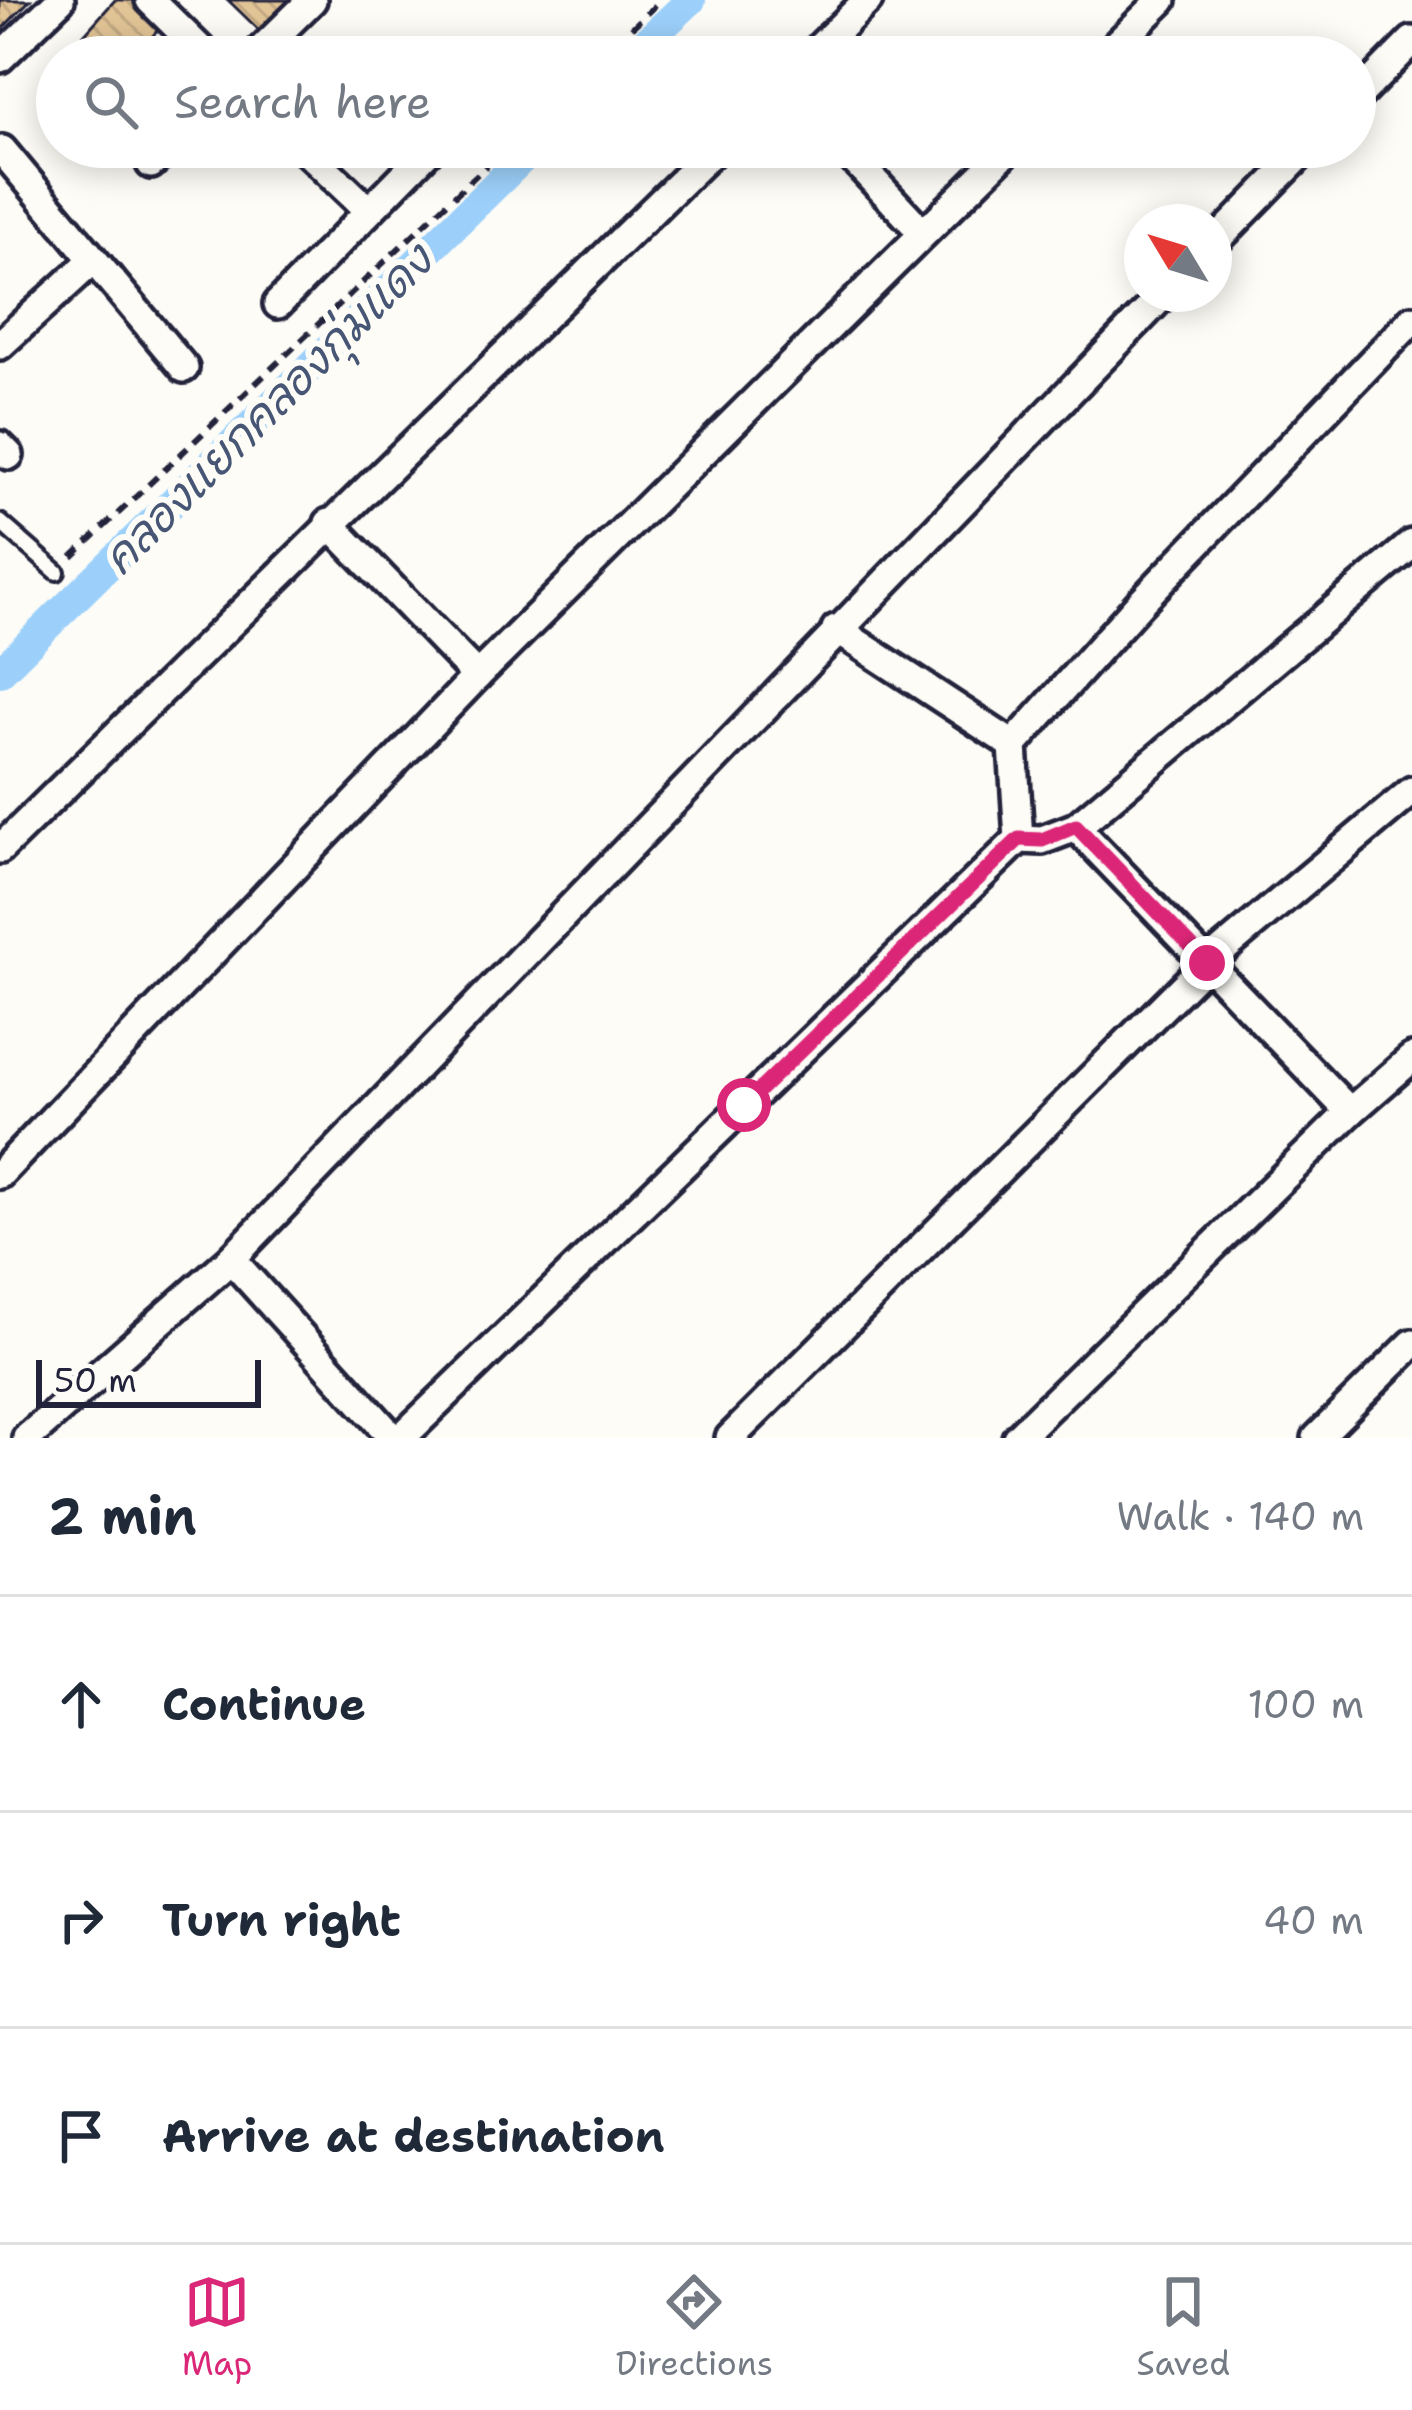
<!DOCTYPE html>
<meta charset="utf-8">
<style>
body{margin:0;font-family:"Shantell Sans","Playpen Sans Thai",sans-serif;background:#f6f6f7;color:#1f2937}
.compass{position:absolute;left:1124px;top:204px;width:108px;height:108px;border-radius:50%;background:#fff;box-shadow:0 6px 30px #0003;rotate:308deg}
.scale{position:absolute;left:36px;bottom:30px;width:225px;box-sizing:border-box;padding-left:12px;border:6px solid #22223b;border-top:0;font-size:33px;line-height:42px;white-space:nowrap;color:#22223b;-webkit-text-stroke:9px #fdfcf7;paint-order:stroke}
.stop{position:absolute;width:36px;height:36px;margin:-27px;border:9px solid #db2777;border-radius:50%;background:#fff}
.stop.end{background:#db2777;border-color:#fff;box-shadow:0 3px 12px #0008}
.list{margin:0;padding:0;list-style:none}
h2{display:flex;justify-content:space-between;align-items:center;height:156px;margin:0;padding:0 48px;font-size:51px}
h2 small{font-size:39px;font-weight:400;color:#747a83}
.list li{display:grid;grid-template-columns:78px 1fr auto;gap:36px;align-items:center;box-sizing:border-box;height:216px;padding:0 48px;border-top:3px solid #e0e1e3}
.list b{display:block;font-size:45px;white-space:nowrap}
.list em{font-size:39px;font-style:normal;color:#747a83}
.icon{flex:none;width:66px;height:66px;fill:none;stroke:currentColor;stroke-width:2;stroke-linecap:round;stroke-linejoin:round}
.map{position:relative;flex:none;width:1412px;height:1438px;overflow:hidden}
.search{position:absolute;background:#fff;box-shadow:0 6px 30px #0003;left:36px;right:36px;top:36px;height:132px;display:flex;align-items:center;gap:30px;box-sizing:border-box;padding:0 42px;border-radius:66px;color:#747a83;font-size:45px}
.sheet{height:804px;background:#fff}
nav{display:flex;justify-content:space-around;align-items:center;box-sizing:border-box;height:168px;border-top:3px solid #e0e1e3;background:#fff;font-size:33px;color:#747a83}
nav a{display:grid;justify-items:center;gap:6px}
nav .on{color:#db2777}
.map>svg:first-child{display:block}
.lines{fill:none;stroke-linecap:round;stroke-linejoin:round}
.canal{stroke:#9cd0fa;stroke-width:30}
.building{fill:url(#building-back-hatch);stroke:#22223b;stroke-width:3}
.lane-casing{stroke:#22223b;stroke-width:22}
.street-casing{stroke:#22223b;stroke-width:36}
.path{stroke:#22223b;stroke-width:6;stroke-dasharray:12 9;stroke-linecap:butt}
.lane{stroke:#fdfcf7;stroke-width:14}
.street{stroke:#fdfcf7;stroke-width:27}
.route{stroke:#db2777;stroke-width:15}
.labels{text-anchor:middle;stroke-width:12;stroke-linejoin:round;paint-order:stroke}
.water-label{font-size:45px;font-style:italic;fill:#475674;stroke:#fdfcf7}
</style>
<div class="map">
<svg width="1412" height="1438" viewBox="0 0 1412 1438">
<defs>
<pattern id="building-back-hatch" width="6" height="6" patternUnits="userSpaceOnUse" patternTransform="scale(3)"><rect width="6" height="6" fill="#e2c596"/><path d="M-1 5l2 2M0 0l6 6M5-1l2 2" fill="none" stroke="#c2a982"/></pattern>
</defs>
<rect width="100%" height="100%" fill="#fdfcf7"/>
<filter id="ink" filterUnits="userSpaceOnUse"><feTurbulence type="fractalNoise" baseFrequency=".00833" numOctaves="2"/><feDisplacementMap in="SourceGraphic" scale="24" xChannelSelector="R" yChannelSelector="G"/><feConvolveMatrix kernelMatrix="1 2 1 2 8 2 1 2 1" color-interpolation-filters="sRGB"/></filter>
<g filter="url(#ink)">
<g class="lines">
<g class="canal">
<path d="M630,57L691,0"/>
<path d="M0,672L534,147"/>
</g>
</g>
<g class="building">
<path d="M0,0H30L0,31Z"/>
<path d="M115,0H140L165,22L134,57H64Z"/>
<path d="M228,0H294L262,33Z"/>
<path d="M174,37L195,57H154Z"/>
</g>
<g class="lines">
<g class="lane-casing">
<path id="lane" d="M0,522L57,572"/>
</g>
<g class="street-casing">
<g id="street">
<path d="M150,0L208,57"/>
<path d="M254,57L312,0"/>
<path d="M810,57L868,0"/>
<path d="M1104,57L1162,0"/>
<path d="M0,58L60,0"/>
<path d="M1355,99L1412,41"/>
<path d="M302,147L368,210"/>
<path d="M842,147L923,233"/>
<path d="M2,150L184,368"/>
<path d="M151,164L168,147"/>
<path d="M1214,243L1308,147"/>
<path d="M278,304L432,147"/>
<path d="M0,345L92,261"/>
<path d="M0,446L9,455"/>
<path d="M329,523L477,676"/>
<path d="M836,629L1013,745"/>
<path d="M1076,827L1350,1112"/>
<path d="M1019,839L1042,840L1076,827L1412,544"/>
<path d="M0,849L717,147"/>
<path d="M0,1174L477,676L1011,147"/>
<path d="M231,1259L393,1438"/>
<path d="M27,1438L231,1259L1164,294"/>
<path d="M401,1438L1019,839L1013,745L1139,604L1412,320"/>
<path d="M730,1438L1207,963L1412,791"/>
<path d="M1017,1438L1350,1112L1412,1058"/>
<path d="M1317,1438L1412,1344"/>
</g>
</g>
<g class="path">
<path d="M601,57L661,0"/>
<path d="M72,557L506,147"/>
</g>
<use href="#lane" class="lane"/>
<use href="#street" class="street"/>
</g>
</g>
<g class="lines" filter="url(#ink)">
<path class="route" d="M744,1105L1019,839L1042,840L1076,826L1207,963"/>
</g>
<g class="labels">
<g class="water-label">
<text transform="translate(267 409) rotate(-45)" y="16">คลองแยกคลองกุ่มแดง</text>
</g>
</g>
</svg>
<svg class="compass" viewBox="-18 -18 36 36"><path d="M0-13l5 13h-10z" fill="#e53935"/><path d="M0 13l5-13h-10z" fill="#747a83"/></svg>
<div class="scale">50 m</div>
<div class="stop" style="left:744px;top:1105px"></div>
<div class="stop end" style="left:1207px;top:963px"></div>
<div class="search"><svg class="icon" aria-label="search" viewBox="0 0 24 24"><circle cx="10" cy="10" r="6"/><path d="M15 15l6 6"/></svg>Search here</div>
</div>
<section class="sheet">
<h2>2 min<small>Walk · 140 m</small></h2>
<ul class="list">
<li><svg class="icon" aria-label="ahead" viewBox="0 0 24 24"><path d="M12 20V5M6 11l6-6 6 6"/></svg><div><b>Continue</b></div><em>100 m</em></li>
<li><svg class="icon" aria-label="right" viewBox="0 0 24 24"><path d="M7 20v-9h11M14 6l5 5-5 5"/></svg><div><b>Turn right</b></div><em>40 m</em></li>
<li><svg class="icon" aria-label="arrive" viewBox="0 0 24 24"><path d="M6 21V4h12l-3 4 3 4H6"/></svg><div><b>Arrive at destination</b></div></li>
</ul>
</section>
<nav>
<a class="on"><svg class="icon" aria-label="map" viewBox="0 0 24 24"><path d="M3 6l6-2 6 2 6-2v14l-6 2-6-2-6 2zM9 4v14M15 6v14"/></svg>Map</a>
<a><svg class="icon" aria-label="directions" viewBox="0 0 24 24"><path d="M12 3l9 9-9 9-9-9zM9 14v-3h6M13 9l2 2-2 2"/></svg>Directions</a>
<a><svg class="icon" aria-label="saved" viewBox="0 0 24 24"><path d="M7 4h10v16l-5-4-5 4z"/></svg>Saved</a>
</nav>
